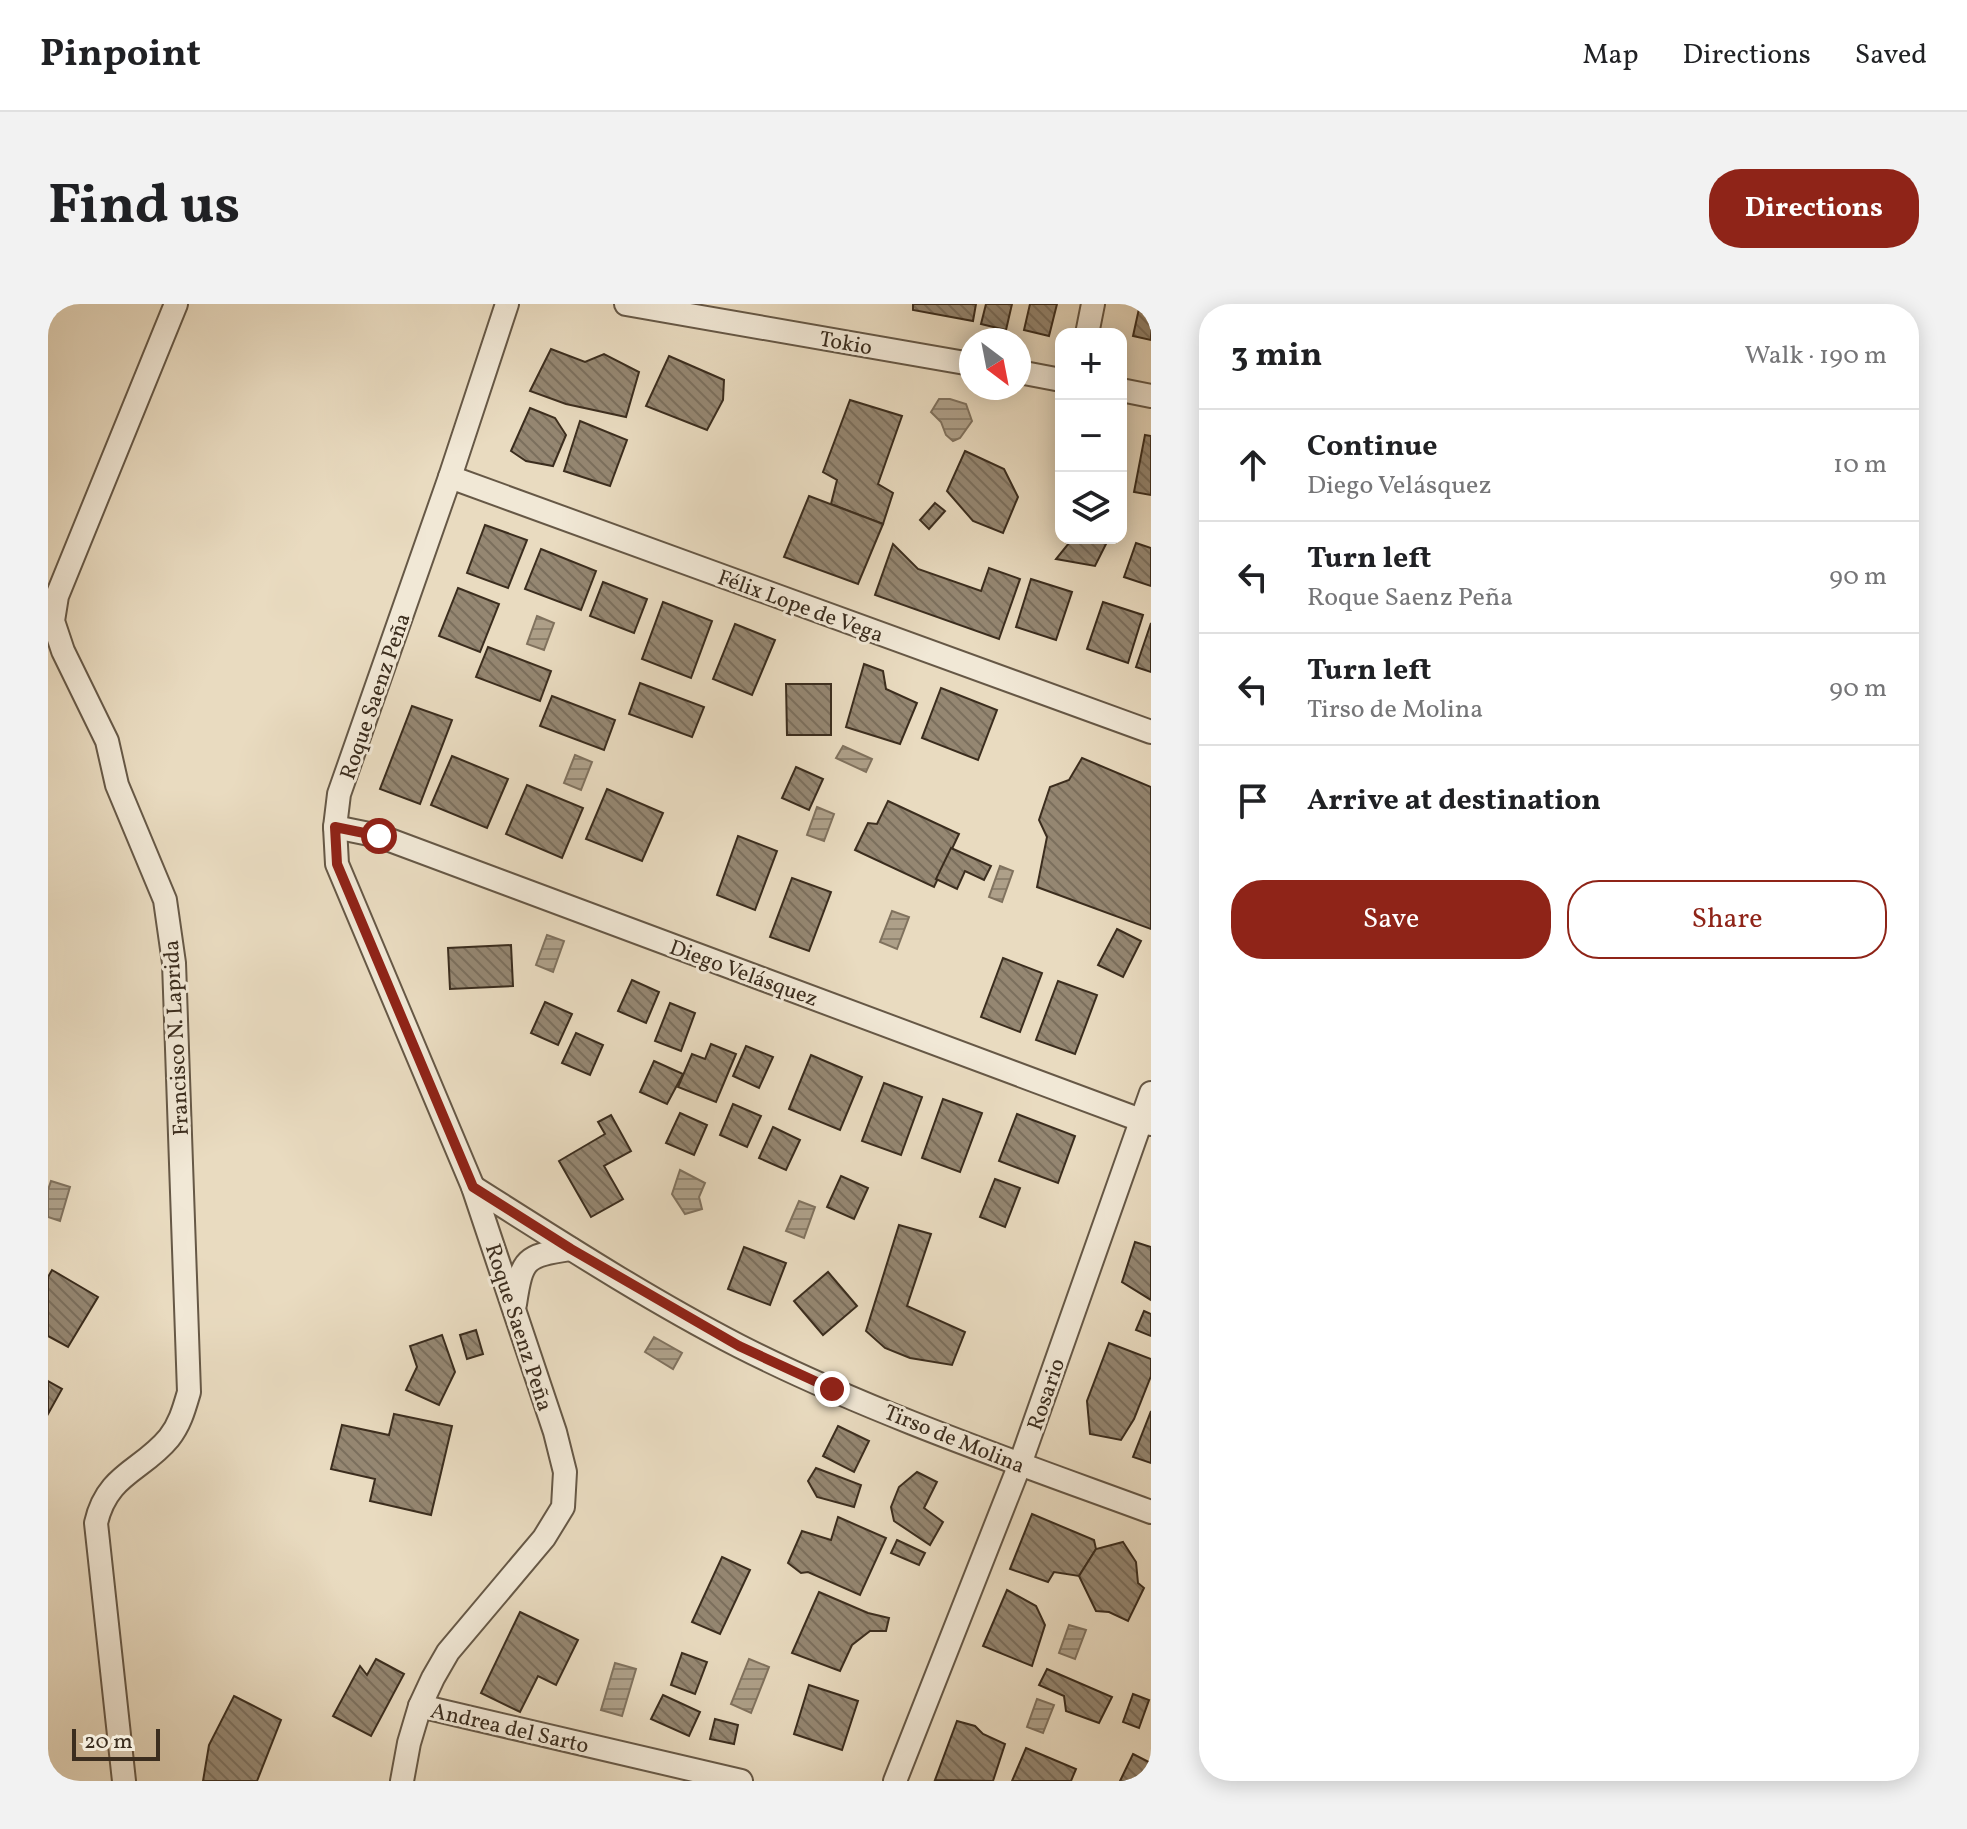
<!DOCTYPE html>
<meta charset="utf-8">
<style>
body{margin:0;font-family:Vollkorn,serif;background:#f2f2f2;color:#202124}
.controls{position:absolute;right:24px;top:24px;display:grid;overflow:hidden;border-radius:16px;box-shadow:0 4px 20px #0003}
.controls button{width:72px;height:72px;display:grid;place-items:center;padding:0;border:0;border-bottom:2px solid #e0e0e0;background:#fff;color:#202124;font:40px sans-serif}
.compass{position:absolute;left:911px;top:24px;width:72px;height:72px;border-radius:50%;background:#fff;box-shadow:0 4px 20px #0003;rotate:148deg}
.scale{position:absolute;left:24px;bottom:20px;width:88px;box-sizing:border-box;padding-left:8px;border:4px solid #3b2d1e;border-top:0;font-size:22px;line-height:28px;white-space:nowrap;color:#3b2d1e;-webkit-text-stroke:6px #f1e8d6;paint-order:stroke}
.stop{position:absolute;width:24px;height:24px;margin:-18px;border:6px solid #8f2418;border-radius:50%;background:#fff}
.stop.end{background:#8f2418;border-color:#fff;box-shadow:0 2px 8px #0008}
.list{margin:0;padding:0;list-style:none}
h2{display:flex;justify-content:space-between;align-items:center;height:104px;margin:0;padding:0 32px;font-size:34px}
h2 small{font-size:26px;font-weight:400;color:#757577}
.list li{display:grid;grid-template-columns:52px 1fr auto;gap:24px;align-items:center;box-sizing:border-box;height:112px;padding:0 32px;border-top:2px solid #e0e0e0}
.list b{display:block;font-size:30px;white-space:nowrap}
.list p{margin:0;font-size:26px;white-space:nowrap;color:#757577}
.list em{font-size:26px;font-style:normal;color:#757577}
.actions{display:flex;gap:16px;padding:24px 32px}
.actions a{flex:1;padding:18px 0;border:2px solid #8f2418;border-radius:32px;text-align:center;font-size:28px;color:#8f2418}
.actions .main{background:#8f2418;color:#fff}
.icon{flex:none;width:44px;height:44px;fill:none;stroke:currentColor;stroke-width:2;stroke-linecap:round;stroke-linejoin:round}
.map{position:relative;flex:none;width:1103px;height:1477px;overflow:hidden;border-radius:32px}
header{display:flex;align-items:center;gap:48px;box-sizing:border-box;height:112px;padding:0 40px;background:#fff;border-bottom:2px solid #e0e0e0}
header strong{font-size:38px}
nav{display:flex;gap:44px;margin-inline-start:auto;font-size:28px}
.intro{display:flex;align-items:center;justify-content:space-between;box-sizing:border-box;height:192px;padding:0 48px}
h1{margin:0;font-size:56px}
.button{padding:20px 36px;border-radius:32px;background:#8f2418;color:#fff;font-size:28px;font-weight:700}
main{display:flex;gap:48px;padding:0 48px}
aside{flex:1;background:#fff;border-radius:32px;box-shadow:0 4px 20px #0003}
.map>svg:first-child{display:block}
.water{fill:url(#water-rules);stroke:#80725e;stroke-width:2}
.building{fill:url(#building-back-hatch);stroke:#3b2d1e;stroke-width:2}
.lines{fill:none;stroke-linecap:round;stroke-linejoin:round}
.minor-casing{stroke:#665846;stroke-width:26}
.minor{stroke:#f1e8d6;stroke-width:22}
.route{stroke:#8f2418;stroke-width:10}
.labels{text-anchor:middle;stroke-width:6;stroke-linejoin:round;paint-order:stroke}
.street-label{font-size:22px;fill:#3b2d1e;stroke:#f1e8d6}
</style>
<header>
<strong>Pinpoint</strong>
<nav><a>Map</a><a>Directions</a><a>Saved</a></nav>
</header>
<div class="intro"><h1>Find us</h1><a class="button">Directions</a></div>
<main>
<div class="map">
<svg width="1103" height="1477" viewBox="0 0 1103 1477">
<defs>
<pattern id="water-rules" width="6" height="5" patternUnits="userSpaceOnUse" patternTransform="scale(2)"><rect width="6" height="5" fill="#aea089"/><path d="M0 2.5h6" fill="none" stroke="#8f836f"/></pattern>
<pattern id="building-back-hatch" width="6" height="6" patternUnits="userSpaceOnUse" patternTransform="scale(2)"><rect width="6" height="6" fill="#958772"/><path d="M-1 5l2 2M0 0l6 6M5-1l2 2" fill="none" stroke="#7b6f5d"/></pattern>
</defs>
<rect width="100%" height="100%" fill="#e9dbc0"/>
<filter id="stains"><feTurbulence type="fractalNoise" baseFrequency=".0025" numOctaves="4"/><feColorMatrix values="0 0 0 0 .2 0 0 0 0 .09 0 0 0 0 .02 0 0 0 .5 -.17"/></filter>
<radialGradient id="worn" r=".72"><stop offset=".6" stop-color="#630" stop-opacity="0"/><stop offset="1" stop-color="#630" stop-opacity=".3"/></radialGradient>
<g class="water">
<path d="M891,95H902L918,100L924,117L912,134L905,137L898,131L893,118L883,108Z"/>
<path d="M489,312L506,319L496,346L479,340Z"/>
<path d="M795,442L824,455L818,468L788,454Z"/>
<path d="M527,451L544,458L533,486L516,479Z"/>
<path d="M769,503L786,510L776,537L759,531Z"/>
<path d="M952,562L965,567L954,598L941,593Z"/>
<path d="M844,607L861,613L849,645L832,638Z"/>
<path d="M499,631L516,637L505,668L488,661Z"/>
<path d="M632,866L657,879L651,893L654,905L637,910L624,890Z"/>
<path d="M3,877L22,883L12,917L0,913V886Z"/>
<path d="M751,897L767,903L756,934L738,927Z"/>
<path d="M606,1033L634,1049L625,1065L597,1048Z"/>
<path d="M1021,1321L1038,1326L1027,1355L1011,1349Z"/>
<path d="M701,1355L721,1363L703,1409L683,1400Z"/>
<path d="M567,1359L588,1365L574,1412L553,1406Z"/>
<path d="M989,1395L1006,1401L995,1429L979,1423Z"/>
</g>
<g class="building">
<path d="M865,0H928L925,17L865,6Z"/>
<path d="M938,0H964L958,26L933,20Z"/>
<path d="M982,0H1009L1001,32L976,26Z"/>
<path d="M1092,0H1103V36L1085,32Z"/>
<path d="M503,45L537,58L556,50L591,68L578,113L518,100L482,87Z"/>
<path d="M621,52L676,76L675,96L659,126L598,102Z"/>
<path d="M802,96L854,112L830,180L845,189L835,220L783,200L789,176L775,168Z"/>
<path d="M482,104L507,114L518,131L505,162L478,157L463,147Z"/>
<path d="M532,117L579,136L562,182L516,167Z"/>
<path d="M1097,131L1103,132V191L1086,188Z"/>
<path d="M917,147L956,165L970,193L955,229L925,217L899,187Z"/>
<path d="M761,192L835,220L810,280L736,253Z"/>
<path d="M887,199L897,207L881,225L872,216Z"/>
<path d="M437,221L479,236L460,284L419,269Z"/>
<path d="M1025,234H1061L1047,262L1008,255Z"/>
<path d="M1088,239L1103,244V282L1076,273Z"/>
<path d="M845,240L870,265L933,287L941,264L972,275L951,335L827,291Z"/>
<path d="M493,245L548,267L533,306L477,285Z"/>
<path d="M983,275L1024,288L1008,336L968,323Z"/>
<path d="M555,278L599,295L586,329L542,312Z"/>
<path d="M410,284L451,300L432,348L391,332Z"/>
<path d="M615,298L664,317L643,374L594,355Z"/>
<path d="M1055,298L1095,311L1080,359L1039,345Z"/>
<path d="M1103,319V368L1088,363Z"/>
<path d="M687,320L727,336L704,391L665,375Z"/>
<path d="M440,343L503,367L492,397L428,373Z"/>
<path d="M816,360L835,367L838,385L869,399L852,440L798,423Z"/>
<path d="M592,379L656,403L644,433L581,410Z"/>
<path d="M738,380H783V431H739Z"/>
<path d="M893,384L949,406L930,456L874,434Z"/>
<path d="M504,392L567,416L556,446L492,422Z"/>
<path d="M364,402L404,416L372,500L332,485Z"/>
<path d="M404,452L460,475L439,524L383,501Z"/>
<path d="M1034,454L1103,483V625L989,583L999,533L991,516L1002,483L1021,476Z"/>
<path d="M748,463L775,475L761,506L734,494Z"/>
<path d="M479,481L535,504L514,554L458,530Z"/>
<path d="M559,485L615,509L594,557L538,535Z"/>
<path d="M840,497L911,530L886,583L807,546L820,519L829,520Z"/>
<path d="M690,532L729,547L707,606L669,591Z"/>
<path d="M903,544L943,562L936,576L917,567L909,585L888,575Z"/>
<path d="M744,574L783,588L761,647L722,633Z"/>
<path d="M1069,625L1093,637L1075,673L1050,661Z"/>
<path d="M463,641L465,682L402,685L400,644Z"/>
<path d="M955,654L994,669L972,728L933,713Z"/>
<path d="M584,676L611,688L598,719L570,707Z"/>
<path d="M1010,677L1049,691L1027,750L988,736Z"/>
<path d="M497,698L524,710L510,741L483,729Z"/>
<path d="M622,699L647,709L633,747L607,737Z"/>
<path d="M528,729L555,741L542,771L514,759Z"/>
<path d="M663,740L688,750L668,798L630,783L644,750L657,755Z"/>
<path d="M698,742L725,753L711,784L685,772Z"/>
<path d="M763,751L814,773L792,826L741,805Z"/>
<path d="M606,757L635,770L619,800L592,788Z"/>
<path d="M836,779L874,793L853,851L814,837Z"/>
<path d="M895,795L934,809L912,868L874,854Z"/>
<path d="M685,800L713,812L699,843L672,831Z"/>
<path d="M632,809L659,821L646,851L618,839Z"/>
<path d="M969,810L1027,832L1010,879L951,857Z"/>
<path d="M563,811L583,847L556,862L575,895L543,913L511,857L557,830L550,818Z"/>
<path d="M725,823L752,836L738,866L711,854Z"/>
<path d="M793,872L820,884L806,915L779,903Z"/>
<path d="M947,875L972,884L957,923L932,913Z"/>
<path d="M851,921L883,930L859,1002L917,1028L904,1061L862,1054L837,1044L818,1027Z"/>
<path d="M1087,938L1103,943V996L1074,978Z"/>
<path d="M696,943L738,959L722,1001L680,985Z"/>
<path d="M4,966L50,993L20,1043L0,1032V973Z"/>
<path d="M780,968L809,1002L775,1031L746,997Z"/>
<path d="M1096,1007L1103,1010V1032L1088,1026Z"/>
<path d="M428,1026L435,1050L419,1055L412,1031Z"/>
<path d="M394,1031L407,1068L391,1101L358,1086L369,1063L362,1042Z"/>
<path d="M1061,1039L1103,1055V1072L1086,1115L1073,1136L1042,1130L1039,1097Z"/>
<path d="M0,1077L14,1085L0,1110Z"/>
<path d="M1103,1107V1159L1085,1153Z"/>
<path d="M346,1110L404,1122L383,1211L322,1197L327,1175L283,1165L294,1121L341,1131Z"/>
<path d="M790,1122L821,1137L806,1168L775,1152Z"/>
<path d="M768,1164L813,1181L806,1203L769,1193L760,1177Z"/>
<path d="M869,1168L889,1178L876,1204L895,1218L882,1241L846,1217L843,1203L851,1183Z"/>
<path d="M984,1210L1046,1236L1048,1245L1031,1272L1006,1268L1000,1278L962,1265Z"/>
<path d="M790,1213L838,1234L812,1291L760,1268L753,1269L740,1259L754,1227L783,1236Z"/>
<path d="M849,1236L877,1249L871,1261L843,1249Z"/>
<path d="M1075,1238L1088,1258L1090,1279L1096,1284L1080,1317L1061,1308L1048,1307L1031,1272L1048,1245Z"/>
<path d="M674,1253L702,1266L672,1330L644,1318Z"/>
<path d="M959,1286L988,1302L997,1321L984,1362L935,1342Z"/>
<path d="M771,1288L820,1309L841,1314L838,1327H822L804,1341L792,1367L744,1349Z"/>
<path d="M472,1308L530,1336L508,1381L490,1372L472,1408L433,1389Z"/>
<path d="M634,1349L659,1358L647,1390L623,1381Z"/>
<path d="M328,1355L356,1370L323,1432L285,1412L312,1362L319,1371Z"/>
<path d="M999,1365L1064,1393L1051,1419L1018,1407L1016,1392L991,1381Z"/>
<path d="M761,1381L810,1397L794,1446L746,1430Z"/>
<path d="M1085,1390L1101,1396L1091,1424L1075,1418Z"/>
<path d="M615,1391L652,1408L641,1432L603,1415Z"/>
<path d="M186,1392L233,1416L209,1477H155L161,1441Z"/>
<path d="M667,1415L690,1421L686,1440L662,1435Z"/>
<path d="M909,1417L927,1422L935,1430L957,1440L945,1477L887,1476Z"/>
<path d="M978,1444L1028,1465L1023,1477H964Z"/>
<path d="M1085,1450L1103,1459V1477H1072Z"/>
</g>
<g class="lines">
<g class="minor-casing">
<g id="minor">
<path d="M578,0L923,60"/>
<path d="M1039,30L1045,0"/>
<path d="M971,68L1013,76"/>
<path d="M1073,86L1103,92"/>
<path d="M402,173L1103,428"/>
<path d="M287,523L331,532L1103,820"/>
<path d="M425,883C512,938 600,995 691,1042C821,1108 967,1158 1103,1208"/>
<path d="M467,1000C474,954 477,952 523,945"/>
<path d="M372,1402L693,1477"/>
<path d="M76,1477L48,1219C59,1170 94,1167 121,1134C132,1120 136,1105 141,1088L126,659L117,596L69,481L59,437L15,347L5,317L9,292L128,0"/>
<path d="M354,1477L361,1439L372,1402L385,1374L400,1348L496,1234L515,1203L517,1168L507,1128L425,883L289,560L287,523L291,490L402,173L459,0"/>
<path d="M847,1477L972,1160L1103,789"/>
</g>
</g>
<use href="#minor" class="minor"/>
</g>
<g class="lines">
<path class="route" d="M331,532L287,523L289,560L425,883L523,945L691,1042L784,1085"/>
</g>
<g class="labels">
<g class="street-label">
<text transform="translate(798 38) rotate(10)" y="8">Tokio</text>
<text transform="translate(753 301) rotate(20)" y="8">Félix Lope de Vega</text>
<text transform="translate(326 392) rotate(-71)" y="8">Roque Saenz Peña</text>
<text transform="translate(696 668) rotate(20)" y="8">Diego Velásquez</text>
<text transform="translate(127 734) rotate(-93)" y="8">Francisco N. Laprida</text>
<text transform="translate(472 1023) rotate(72)" y="8">Roque Saenz Peña</text>
<text transform="translate(997 1090) rotate(-71)" y="8">Rosario</text>
<text transform="translate(907 1134) rotate(22)" y="8">Tirso de Molina</text>
<text transform="translate(462 1423) rotate(13)" y="8">Andrea del Sarto</text>
</g>
</g>
<rect width="100%" height="100%" filter="url(#stains)"/>
<rect width="100%" height="100%" fill="url(#worn)"/>
</svg>
<div class="controls">
<button>+</button>
<button>−</button>
<button><svg class="icon" aria-label="layers" viewBox="0 0 24 24"><path d="M12 4l9 5-9 5-9-5zM3 14l9 5 9-5"/></svg></button>
</div>
<svg class="compass" viewBox="-18 -18 36 36"><path d="M0-13l5 13h-10z" fill="#e53935"/><path d="M0 13l5-13h-10z" fill="#757577"/></svg>
<div class="scale">20 m</div>
<div class="stop" style="left:331px;top:532px"></div>
<div class="stop end" style="left:784px;top:1085px"></div>
</div>
<aside>
<h2>3 min<small>Walk · 190 m</small></h2>
<ul class="list">
<li><svg class="icon" aria-label="ahead" viewBox="0 0 24 24"><path d="M12 20V5M6 11l6-6 6 6"/></svg><div><b>Continue</b><p>Diego Velásquez</p></div><em>10 m</em></li>
<li><svg class="icon" aria-label="left" viewBox="0 0 24 24"><path d="M17 20v-9H6M10 6l-5 5 5 5"/></svg><div><b>Turn left</b><p>Roque Saenz Peña</p></div><em>90 m</em></li>
<li><svg class="icon" aria-label="left" viewBox="0 0 24 24"><path d="M17 20v-9H6M10 6l-5 5 5 5"/></svg><div><b>Turn left</b><p>Tirso de Molina</p></div><em>90 m</em></li>
<li><svg class="icon" aria-label="arrive" viewBox="0 0 24 24"><path d="M6 21V4h12l-3 4 3 4H6"/></svg><div><b>Arrive at destination</b></div></li>
</ul>
<div class="actions"><a class="main">Save</a><a>Share</a></div>
</aside>
</main>
